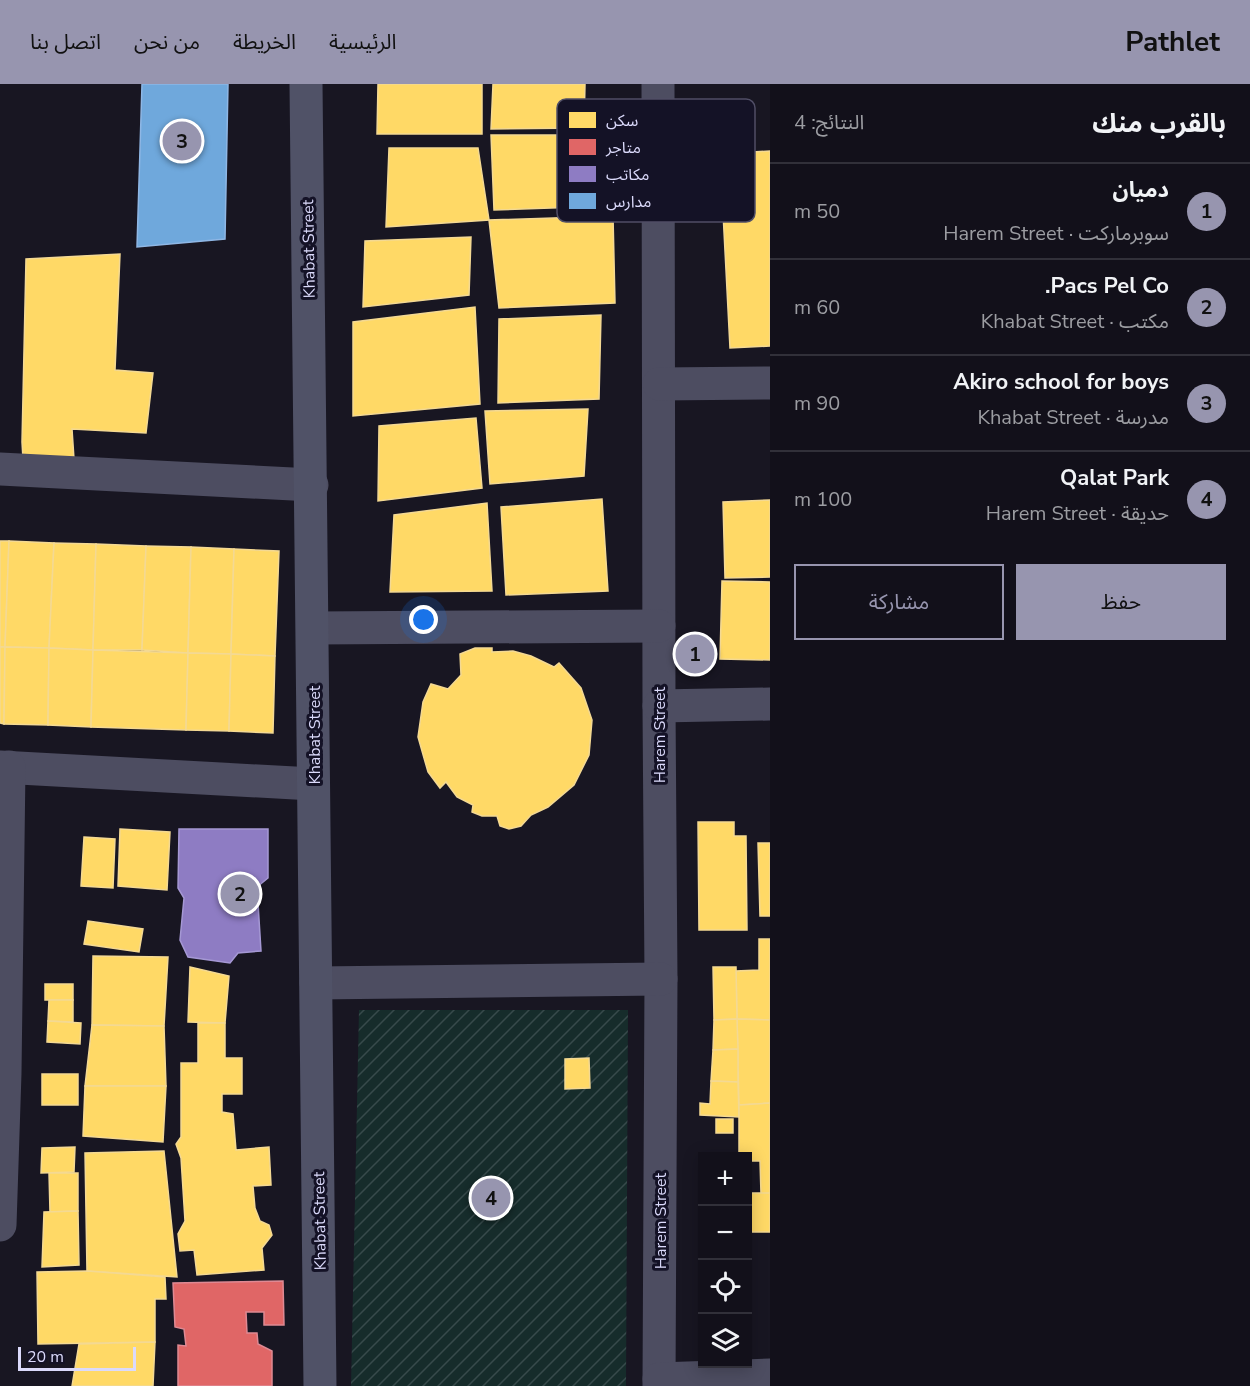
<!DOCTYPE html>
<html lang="ar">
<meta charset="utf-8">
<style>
body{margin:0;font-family:"Nunito Sans","Noto Sans Arabic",sans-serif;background:#1f1e27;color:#f1f3f6;direction:rtl}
.controls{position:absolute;right:18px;bottom:18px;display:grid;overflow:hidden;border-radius:0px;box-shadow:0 3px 15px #0003}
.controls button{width:54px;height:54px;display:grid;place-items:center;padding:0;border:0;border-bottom:2px solid #313039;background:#12101a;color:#f1f3f6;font:30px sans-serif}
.scale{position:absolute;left:18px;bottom:15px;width:118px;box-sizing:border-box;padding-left:6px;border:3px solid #dbdafb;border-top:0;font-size:16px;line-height:21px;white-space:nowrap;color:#dbdafb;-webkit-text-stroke:4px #141226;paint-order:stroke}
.you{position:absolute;left:424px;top:536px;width:21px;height:21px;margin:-15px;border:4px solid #fff;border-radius:50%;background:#1a73e8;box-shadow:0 0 0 9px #1a73e833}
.badge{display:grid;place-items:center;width:39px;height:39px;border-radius:50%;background:#9795af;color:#111;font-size:20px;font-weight:700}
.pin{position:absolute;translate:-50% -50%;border:3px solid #fff;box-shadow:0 2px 6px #0006}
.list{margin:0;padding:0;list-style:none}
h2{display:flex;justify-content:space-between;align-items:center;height:78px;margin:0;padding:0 24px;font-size:26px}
h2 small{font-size:20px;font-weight:400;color:#9c9da2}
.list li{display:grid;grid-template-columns:39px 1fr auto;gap:18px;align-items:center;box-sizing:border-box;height:96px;padding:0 24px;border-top:2px solid #313039}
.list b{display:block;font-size:22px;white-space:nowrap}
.list p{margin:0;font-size:20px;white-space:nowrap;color:#9c9da2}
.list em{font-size:20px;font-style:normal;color:#9c9da2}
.actions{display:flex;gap:12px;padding:18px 24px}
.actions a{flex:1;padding:14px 0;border:2px solid #9795af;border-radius:0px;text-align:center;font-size:21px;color:#9795af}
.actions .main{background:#9795af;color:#111}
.icon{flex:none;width:33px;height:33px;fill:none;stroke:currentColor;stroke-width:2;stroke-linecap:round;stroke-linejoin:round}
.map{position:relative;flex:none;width:770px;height:1302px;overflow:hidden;direction:ltr}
header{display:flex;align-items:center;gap:36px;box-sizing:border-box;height:84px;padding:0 30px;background:#9795af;color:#111}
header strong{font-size:28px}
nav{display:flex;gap:33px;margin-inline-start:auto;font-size:21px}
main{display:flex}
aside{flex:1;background:#12101a}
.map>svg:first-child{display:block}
.garden{fill:url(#garden-furrows)}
.homes{fill:#ffd966;stroke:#f4d993;stroke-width:1.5}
.shops{fill:#e06666;stroke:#de8993;stroke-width:1.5}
.offices{fill:#8e7cc3;stroke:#a598d4;stroke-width:1.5}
.schools{fill:#6fa8dc;stroke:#8fb7e5;stroke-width:1.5}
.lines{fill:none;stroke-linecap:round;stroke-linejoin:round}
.street{stroke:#4d4d61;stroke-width:33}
.secondary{stroke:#505267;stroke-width:33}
.labels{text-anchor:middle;stroke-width:6;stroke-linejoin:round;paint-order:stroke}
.street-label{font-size:16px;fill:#dbdafb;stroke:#141226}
.key{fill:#141226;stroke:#504e66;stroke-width:1.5}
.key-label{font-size:16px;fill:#dbdafb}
</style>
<header>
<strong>Pathlet</strong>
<nav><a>الرئيسية</a><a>الخريطة</a><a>من نحن</a><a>اتصل بنا</a></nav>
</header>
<main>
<aside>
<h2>بالقرب منك<small>النتائج: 4</small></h2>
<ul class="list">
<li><span class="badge">1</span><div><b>دميان</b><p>سوبرماركت · Harem Street</p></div><em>50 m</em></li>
<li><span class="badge">2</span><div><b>Pacs Pel Co.</b><p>مكتب · Khabat Street</p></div><em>60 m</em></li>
<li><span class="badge">3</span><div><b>Akiro school for boys</b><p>مدرسة · Khabat Street</p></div><em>90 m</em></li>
<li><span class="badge">4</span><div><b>Qalat Park</b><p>حديقة · Harem Street</p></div><em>100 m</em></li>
</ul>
<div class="actions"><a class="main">حفظ</a><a>مشاركة</a></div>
</aside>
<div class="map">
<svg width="770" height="1302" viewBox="0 0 770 1302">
<defs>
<pattern id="garden-furrows" width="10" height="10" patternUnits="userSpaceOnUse" patternTransform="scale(1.5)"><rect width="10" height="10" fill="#162c2b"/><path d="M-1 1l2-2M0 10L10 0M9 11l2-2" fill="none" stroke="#374a4b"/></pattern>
</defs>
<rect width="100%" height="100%" fill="#181622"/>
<path class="garden" d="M359,926H628L626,1302H351Z"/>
<g class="homes">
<path d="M378,0H482V50H377Z"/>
<path d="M493,0H585L584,44L491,45Z"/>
<path d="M491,51H607L608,122L494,126Z"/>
<path d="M389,64H478L489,136L386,143Z"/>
<path d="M770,67V262L730,264L720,70Z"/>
<path d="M613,132L615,219L499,224L489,136Z"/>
<path d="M471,153L469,211L363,223L365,157Z"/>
<path d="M120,170L115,286L153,289L146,349L72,345L74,375H23L22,358L26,175Z"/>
<path d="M475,223L480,320L353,332V238Z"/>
<path d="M601,231L599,315L498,319L499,235Z"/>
<path d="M588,325L584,392L490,400L485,327Z"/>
<path d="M476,334L482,404L378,417L379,342Z"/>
<path d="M602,415L608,507L506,511L501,423Z"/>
<path d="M770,416V493L725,494L723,418Z"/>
<path d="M487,419L492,507L390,508L394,431Z"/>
<path d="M0,457H9L5,563H0Z"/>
<path d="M9,457L54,459L49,564L5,563Z"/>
<path d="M54,459L96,460L93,566L49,564Z"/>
<path d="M96,460L146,462L142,566H93Z"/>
<path d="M146,462L191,463L188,569L142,566Z"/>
<path d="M191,463L234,465L231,570L188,569Z"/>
<path d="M234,465L279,467L275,572L231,570Z"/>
<path d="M722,497L770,498V576L720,575Z"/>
<path d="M0,563H5L4,640L0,639Z"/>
<path d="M5,563L49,564L48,641L4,640Z"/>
<path d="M49,564L93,566L91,643L48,641Z"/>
<path d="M475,564H492V568L513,567L531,572L554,583L559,579L581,604L592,636L589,671L574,701L548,723L531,731L521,742L509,745L500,742L497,732H482L472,728L473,721L457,713L446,698L440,704L428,688L418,653L423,618L431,600L448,605L461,591L460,570Z"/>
<path d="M93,566L188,569L186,646L91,643Z"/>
<path d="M188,569L231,570L229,647L186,646Z"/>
<path d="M231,570L275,572L273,649L229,647Z"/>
<path d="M698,738H734V752H746L747,846H699Z"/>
<path d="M120,745L170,748L167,806L118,802Z"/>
<path d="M84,753L115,755L113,804L81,802Z"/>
<path d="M758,759H770V832H760Z"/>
<path d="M88,837L143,845L139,868L84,860Z"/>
<path d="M759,855H770V936L737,935L736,887L759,886Z"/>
<path d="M93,872L168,873L164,942L92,941Z"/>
<path d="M190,883L229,892L225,939L188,938Z"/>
<path d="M713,883H736L737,935L714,936Z"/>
<rect x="45" y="900" width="28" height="16"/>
<path d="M49,916H73V938L48,937Z"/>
<path d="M737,935L770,936V1019L739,1021Z"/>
<path d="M737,935L738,965L713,966L714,936Z"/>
<path d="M48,937L81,939L80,960L47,958Z"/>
<path d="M198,939H225V974H242V1010H222V1028L233,1030L236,1066L269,1063L271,1101L253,1102L255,1124L260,1137L269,1141L272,1151L262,1164L264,1186L197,1191L194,1166L180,1167L178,1150L185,1137L181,1074L176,1060L181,1053V979H198Z"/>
<path d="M92,941L164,942L166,1002H85Z"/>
<path d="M738,965V998L711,997L713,966Z"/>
<path d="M589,974L590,1004L565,1005V975Z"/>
<rect x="42" y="990" width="36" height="31"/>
<path d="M711,997L738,998L739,1033L700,1031V1019L710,1020Z"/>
<path d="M85,1002H166L163,1058L83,1052Z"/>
<path d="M770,1019V1110H761L760,1077H748V1072H739V1021Z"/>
<rect x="716" y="1035" width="17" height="14"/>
<path d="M75,1063L74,1088L41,1089L42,1064Z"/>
<path d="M164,1067L177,1193L87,1187L85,1069Z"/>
<path d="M49,1089H78V1127L50,1128Z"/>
<rect x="748" y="1109" width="22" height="39"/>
<path d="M78,1127L79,1181L42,1183L44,1128Z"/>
<path d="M87,1187L165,1193L166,1215H155V1258L38,1260L37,1188Z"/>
<path d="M155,1258L153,1302H72L79,1260Z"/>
</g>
<path class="shops" d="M283,1197L284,1241H264V1228H246L247,1249H257L258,1260L272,1267V1302H178V1261L186,1262L184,1245L175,1243L173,1199Z"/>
<path class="offices" d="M179,745H268V794L257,803L261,867L238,869L230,879L188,873L180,856L184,814L178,804Z"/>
<path class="schools" d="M142,0H228L225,155L137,163Z"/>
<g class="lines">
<g class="street">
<path d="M658,0L659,622L661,895L659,1302"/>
<path d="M659,300L770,299"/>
<path d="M0,385L312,401"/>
<path d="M314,544L659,542"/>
<path d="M659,622L770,620"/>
<path d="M0,683L313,700"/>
<path d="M316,899L661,895"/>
<path d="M0,1141L5,989L9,683"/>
<path d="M659,1295L770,1291"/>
</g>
<path class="secondary" d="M306,0C312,434 316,868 320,1302"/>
</g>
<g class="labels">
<g class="street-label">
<text transform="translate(308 165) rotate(-91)" y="6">Khabat Street</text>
<text transform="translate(314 651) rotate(-90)" y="6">Khabat Street</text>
<text transform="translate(659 651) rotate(-90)" y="6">Harem Street</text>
<text transform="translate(319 1137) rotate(-91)" y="6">Khabat Street</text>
<text transform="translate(660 1137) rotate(-90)" y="6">Harem Street</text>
</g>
</g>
<rect x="557" y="15" width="198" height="123" rx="9" class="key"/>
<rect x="569" y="28" width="27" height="16" fill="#ffd966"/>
<rect x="569" y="55" width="27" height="16" fill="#e06666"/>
<rect x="569" y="82" width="27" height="16" fill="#8e7cc3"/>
<rect x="569" y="109" width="27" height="16" fill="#6fa8dc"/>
<g class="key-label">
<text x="606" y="42">سكن</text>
<text x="606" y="69">متاجر</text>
<text x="606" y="96">مكاتب</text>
<text x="606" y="123">مدارس</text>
</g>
</svg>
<div class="controls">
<button>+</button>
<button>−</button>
<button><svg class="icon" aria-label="locate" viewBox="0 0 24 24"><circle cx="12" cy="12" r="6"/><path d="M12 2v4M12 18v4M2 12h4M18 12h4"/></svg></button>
<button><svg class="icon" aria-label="layers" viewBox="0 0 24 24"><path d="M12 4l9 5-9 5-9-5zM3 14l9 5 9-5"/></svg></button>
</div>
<div class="scale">20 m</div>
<div class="you"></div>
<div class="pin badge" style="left:695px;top:570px">1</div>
<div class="pin badge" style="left:240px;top:810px">2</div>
<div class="pin badge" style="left:182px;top:57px">3</div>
<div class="pin badge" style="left:491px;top:1114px">4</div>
</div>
</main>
